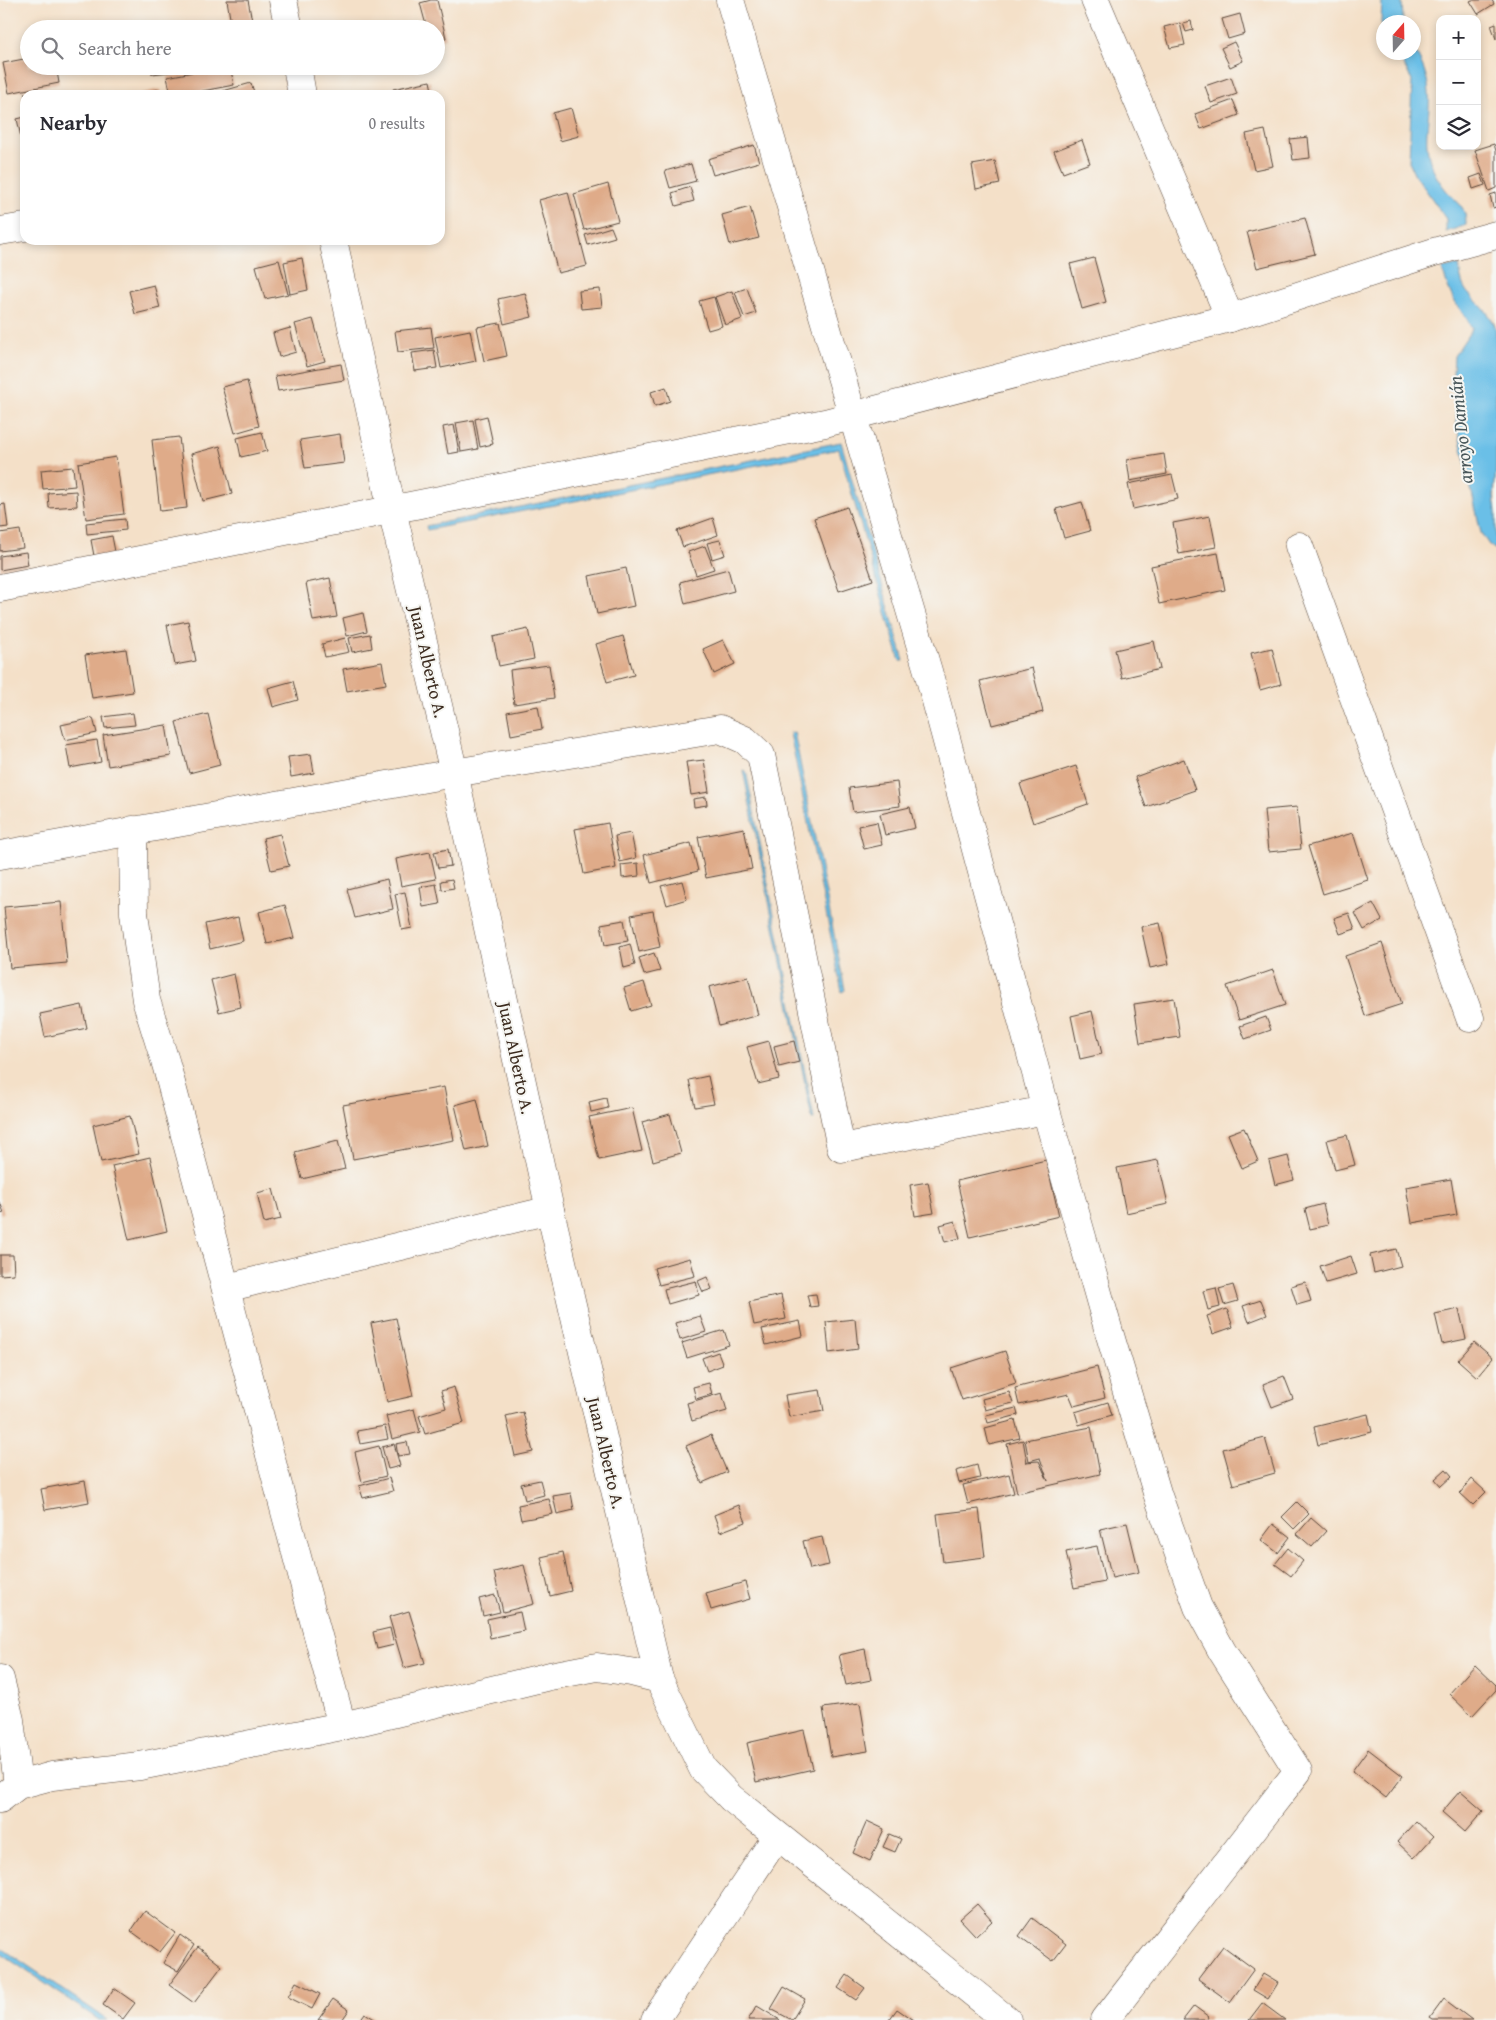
<!DOCTYPE html>
<meta charset="utf-8">
<style>
body{margin:0;font-family:"Gentium Book Plus",serif;background:#f2f2f3;color:#2b2b33}
.controls{position:absolute;right:15px;top:15px;display:grid;overflow:hidden;border-radius:10px;box-shadow:0 2px 8px #0003}
.controls button{width:45px;height:45px;display:grid;place-items:center;padding:0;border:0;border-bottom:1px solid #e1e1e2;background:#fff;color:#2b2b33;font:25px sans-serif}
.compass{position:absolute;left:1376px;top:15px;width:45px;height:45px;border-radius:50%;background:#fff;box-shadow:0 2px 8px #0003;rotate:20deg}
.list{margin:0;padding:0;list-style:none}
h2{display:flex;justify-content:space-between;align-items:center;height:65px;margin:0;padding:0 20px;font-size:21px}
h2 small{font-size:16px;font-weight:400;color:#7c7c81}
.icon{flex:none;width:28px;height:28px;fill:none;stroke:currentColor;stroke-width:2;stroke-linecap:round;stroke-linejoin:round}
.map{position:relative;flex:none;width:1496px;height:2020px;overflow:hidden}
.search{position:absolute;background:#fff;box-shadow:0 2px 8px #0003;left:20px;top:20px;width:425px;height:55px;display:flex;align-items:center;gap:12px;box-sizing:border-box;padding:0 18px;border-radius:28px;color:#7c7c81;font-size:19px}
.panel{position:absolute;background:#fff;box-shadow:0 2px 8px #0003;left:20px;top:90px;width:425px;height:155px;border-radius:15px}
.map>svg:first-child{display:block}
.water{fill:#6abfe7;stroke:#527482}
.building{fill:#dfab89}
.lines{fill:none;stroke-linecap:round;stroke-linejoin:round}
.minor-casing{stroke:#574538;stroke-width:29}
.minor{stroke:#fff;stroke-width:28}
.labels{text-anchor:middle;stroke-width:4;stroke-linejoin:round;paint-order:stroke}
.street-label{font-size:18px;fill:#3b2a1e;stroke:#f6f6f2}
.water-label{font-size:19px;font-style:italic;fill:#49575a;stroke:#f6f6f2}
</style>
<div class="map">
<svg width="1496" height="2020" viewBox="0 0 1496 2020">
<rect width="100%" height="100%" fill="#f6f6f2"/>
<filter id="ink" filterUnits="userSpaceOnUse"><feTurbulence type="fractalNoise" baseFrequency=".02" numOctaves="2"/><feDisplacementMap in="SourceGraphic" scale="10" xChannelSelector="R" yChannelSelector="G"/><feConvolveMatrix kernelMatrix="1 2 1 2 8 2 1 2 1" color-interpolation-filters="sRGB"/></filter>
<filter id="wash" filterUnits="userSpaceOnUse"><feTurbulence type="fractalNoise" baseFrequency=".0096" numOctaves="4" result="noise"/><feDisplacementMap in="SourceGraphic" scale="20" xChannelSelector="R" yChannelSelector="G"/><feGaussianBlur stdDeviation="1.12" result="paint"/><feColorMatrix in="noise" values="0 0 0 0 0 0 0 0 0 0 0 0 0 0 0 0 0 1.4 0 .05"/><feComposite in="paint" operator="in"/></filter>
<g filter="url(#wash)">
<rect width="100%" height="100%" fill="#f4e0c8"/>
<g class="water">
<path d="M1382,0H1402L1403,22H1384L1383,31L1381,22Z"/>
<path d="M1414,50C1425,66 1431,87 1429,108C1428,125 1424,143 1430,161C1433,172 1439,181 1446,190C1458,204 1466,205 1466,225L1446,232V219L1414,173L1409,162L1412,81L1403,63L1393,53L1414,52Z"/>
<path d="M1459,265C1460,274 1461,284 1467,292C1478,304 1492,313 1496,330V467L1494,496L1496,513V550L1489,545L1481,533L1457,426L1453,373L1454,356L1472,329C1468,318 1461,312 1455,302C1449,292 1446,280 1442,269Z"/>
<path d="M841,442L904,661H900L839,449L427,530L426,526Z"/>
<path d="M794,732L845,990L842,992L790,733Z"/>
<path d="M743,770L746,771L814,1119H812Z"/>
<path d="M0,1947L108,2020H99L0,1953Z"/>
</g>
<g id="blocks">
<g class="building">
<path d="M227,0H248L252,21L231,24Z"/>
<path d="M431,0H437L446,38L436,40V29H427L420,3Z"/>
<path d="M1472,0H1492L1494,4L1478,14L1470,1Z"/>
<path d="M1240,14L1245,34L1228,39L1222,19Z"/>
<path d="M1191,21L1193,30L1186,32L1183,23Z"/>
<path d="M172,23L173,29H146L145,27Z"/>
<path d="M1180,23L1185,45L1170,48L1164,27Z"/>
<path d="M1496,23V39L1491,25Z"/>
<path d="M1234,42L1243,61L1230,67L1221,48Z"/>
<path d="M29,58V66H56L59,83L9,93L3,63Z"/>
<path d="M151,66H178L179,71L152,74Z"/>
<path d="M224,66H230L234,85L181,95H171L167,77Z"/>
<path d="M1231,77L1237,94L1211,103L1205,86Z"/>
<path d="M430,81L433,95H394L393,89Z"/>
<path d="M251,83L255,95H224L223,91Z"/>
<path d="M160,89L162,95H139V94Z"/>
<path d="M42,90L43,95H25L24,94Z"/>
<path d="M1233,100L1239,115L1201,129L1195,114Z"/>
<path d="M571,108L579,136L560,141L553,113Z"/>
<path d="M25,117V137H21L17,119Z"/>
<path d="M1265,130L1273,166L1254,170L1246,134Z"/>
<path d="M1308,137L1310,158L1293,160L1290,139Z"/>
<path d="M25,139V155H24L21,140Z"/>
<path d="M1082,140L1090,163L1063,173L1054,151Z"/>
<path d="M1494,144L1496,151V188L1489,191L1475,150Z"/>
<path d="M754,145L759,162L713,175L708,159Z"/>
<path d="M995,161L1000,184L976,189L972,165Z"/>
<path d="M691,164L696,181L670,188L665,171Z"/>
<path d="M1481,174L1485,185L1473,189L1470,178Z"/>
<path d="M608,184L618,221L584,230L574,194Z"/>
<path d="M690,187L694,201L676,206L672,193Z"/>
<path d="M568,192L587,266L558,273L539,200Z"/>
<path d="M1496,193V207L1493,208L1490,195Z"/>
<path d="M750,207L759,238L730,245L722,215Z"/>
<path d="M1305,218L1315,254L1257,268L1247,232Z"/>
<path d="M611,227L615,237L588,245L585,235Z"/>
<path d="M302,258L308,290L290,294L284,262Z"/>
<path d="M1094,258L1106,302L1082,309L1070,264Z"/>
<path d="M279,260L288,294L265,299L256,266Z"/>
<path d="M154,285L160,308L135,314L129,291Z"/>
<path d="M747,288L756,313L744,317L735,292Z"/>
<path d="M600,289L602,307L581,309L579,291Z"/>
<path d="M732,291L742,319L725,325L715,297Z"/>
<path d="M525,293L532,317L504,324L498,299Z"/>
<path d="M714,297L722,326L708,330L699,301Z"/>
<path d="M313,319L325,361L307,366L295,324Z"/>
<path d="M500,323L507,356L484,361L477,327Z"/>
<path d="M431,327L434,348L398,352L395,331Z"/>
<path d="M290,328L296,352L279,357L273,333Z"/>
<path d="M470,330L476,361L441,368L435,337Z"/>
<path d="M434,350L437,368L415,371L412,353Z"/>
<path d="M341,364L344,380L278,391L275,376Z"/>
<path d="M247,381L259,426L235,433L222,387Z"/>
<path d="M666,387L670,401L655,406L651,392Z"/>
<path d="M487,416L493,444L480,447L475,419Z"/>
<path d="M473,420L478,449L461,452L456,423Z"/>
<path d="M454,425L459,452L448,454L443,427Z"/>
<path d="M262,432L267,451L241,457L237,438Z"/>
<path d="M340,434L344,463L305,468L300,440Z"/>
<path d="M179,437L187,508L160,511L152,440Z"/>
<path d="M220,446L232,494L203,501L191,454Z"/>
<path d="M1164,454L1167,474L1130,481L1127,460Z"/>
<path d="M116,457L124,514L86,519L78,463Z"/>
<path d="M73,467L75,486L43,489L41,470Z"/>
<path d="M1172,475L1178,499L1133,509L1128,484Z"/>
<path d="M76,491L77,506L49,508L48,493Z"/>
<path d="M1082,502L1090,531L1064,538L1056,509Z"/>
<path d="M5,504L8,527L0,528V505Z"/>
<path d="M847,507L873,580L839,591L814,518Z"/>
<path d="M1210,516L1216,547L1179,554L1173,523Z"/>
<path d="M713,518L718,535L683,547L677,531Z"/>
<path d="M125,519L126,530L87,534L86,523Z"/>
<path d="M20,530L23,548L0,551V533Z"/>
<path d="M112,536L116,557L95,561L91,540Z"/>
<path d="M720,540L725,555L712,559L707,543Z"/>
<path d="M705,546L714,569L696,575L688,552Z"/>
<path d="M26,552L28,565L0,570V556Z"/>
<path d="M1218,553L1225,590L1159,604L1151,566Z"/>
<path d="M626,568L634,606L597,614L589,576Z"/>
<path d="M728,569L734,591L685,604L680,582Z"/>
<path d="M330,578L337,617L313,621L306,583Z"/>
<path d="M363,613L367,631L347,636L343,618Z"/>
<path d="M188,621L196,661L175,665L167,625Z"/>
<path d="M528,629L534,659L499,666L493,637Z"/>
<path d="M370,634L372,648L352,652L349,638Z"/>
<path d="M623,636L634,675L607,682L596,644Z"/>
<path d="M345,638L349,652L325,657L322,644Z"/>
<path d="M723,640L735,664L714,674L703,649Z"/>
<path d="M1154,641L1160,669L1122,678L1115,650Z"/>
<path d="M1272,648L1281,684L1260,690L1251,653Z"/>
<path d="M126,649L133,692L92,698L85,655Z"/>
<path d="M382,662L386,684L347,691L343,669Z"/>
<path d="M549,665L554,698L514,704L510,670Z"/>
<path d="M1032,668L1043,712L992,725L980,681Z"/>
<path d="M293,681L298,700L273,707L268,688Z"/>
<path d="M538,706L542,729L511,735L507,712Z"/>
<path d="M133,713L135,725L105,728L103,717Z"/>
<path d="M208,714L220,765L189,773L176,722Z"/>
<path d="M93,718L97,733L65,740L61,725Z"/>
<path d="M166,725L171,756L108,766L103,735Z"/>
<path d="M97,740L101,762L70,768L66,745Z"/>
<path d="M311,754L314,773L291,777L288,757Z"/>
<path d="M1184,759L1195,790L1146,807L1135,777Z"/>
<path d="M704,760L709,792L691,795L686,762Z"/>
<path d="M1076,766L1088,804L1033,823L1020,784Z"/>
<path d="M897,782L900,806L853,812L849,788Z"/>
<path d="M706,797L707,805L694,807L693,799Z"/>
<path d="M910,807L915,828L885,835L880,814Z"/>
<path d="M1297,807L1301,849L1268,852L1264,810Z"/>
<path d="M877,822L882,845L864,849L858,826Z"/>
<path d="M608,823L616,868L584,874L575,829Z"/>
<path d="M744,828L752,869L706,878L698,837Z"/>
<path d="M631,833L636,858L620,862L615,836Z"/>
<path d="M1353,833L1368,880L1323,894L1308,846Z"/>
<path d="M280,834L289,866L271,870L263,838Z"/>
<path d="M691,843L698,871L651,883L644,855Z"/>
<path d="M448,849L451,866L438,868L434,852Z"/>
<path d="M430,852L436,879L401,886L396,859Z"/>
<path d="M638,863L639,876L622,878L621,865Z"/>
<path d="M387,879L393,909L355,918L347,889Z"/>
<path d="M452,879L454,888L442,890L441,881Z"/>
<path d="M682,881L687,899L667,905L661,886Z"/>
<path d="M436,884L440,904L423,907L420,887Z"/>
<path d="M405,892L412,928L402,930L395,894Z"/>
<path d="M61,902L67,963L10,968L4,907Z"/>
<path d="M1373,903L1382,920L1364,930L1355,913Z"/>
<path d="M285,905L294,938L267,944L259,912Z"/>
<path d="M653,911L660,947L639,952L631,915Z"/>
<path d="M1349,913L1355,929L1340,934L1334,918Z"/>
<path d="M238,917L243,941L210,949L205,924Z"/>
<path d="M624,920L628,941L605,945L601,924Z"/>
<path d="M1160,923L1169,964L1150,968L1141,927Z"/>
<path d="M1382,943L1402,1004L1365,1016L1345,956Z"/>
<path d="M630,944L635,965L624,968L620,947Z"/>
<path d="M654,953L660,971L644,975L639,958Z"/>
<path d="M1273,970L1285,1005L1239,1020L1227,986Z"/>
<path d="M234,974L241,1007L219,1012L211,980Z"/>
<path d="M748,977L758,1015L719,1026L709,987Z"/>
<path d="M644,982L651,1005L631,1011L624,988Z"/>
<path d="M1174,998L1180,1037L1140,1043L1134,1004Z"/>
<path d="M82,1005L87,1028L45,1037L40,1014Z"/>
<path d="M1092,1011L1102,1054L1080,1059L1071,1016Z"/>
<path d="M1266,1017L1271,1030L1245,1039L1240,1026Z"/>
<path d="M769,1041L779,1079L758,1084L747,1047Z"/>
<path d="M794,1041L799,1062L779,1067L774,1046Z"/>
<path d="M708,1076L714,1104L695,1107L689,1080Z"/>
<path d="M444,1087L454,1140L353,1159L343,1105Z"/>
<path d="M606,1098L608,1108L591,1112L589,1102Z"/>
<path d="M477,1099L488,1146L466,1151L455,1105Z"/>
<path d="M632,1108L642,1151L599,1160L589,1117Z"/>
<path d="M670,1114L681,1153L653,1161L642,1122Z"/>
<path d="M130,1116L139,1154L101,1162L93,1125Z"/>
<path d="M1244,1128L1258,1161L1242,1168L1228,1134Z"/>
<path d="M1347,1135L1355,1165L1335,1170L1327,1140Z"/>
<path d="M338,1141L345,1169L302,1179L295,1152Z"/>
<path d="M1288,1156L1294,1180L1275,1185L1269,1161Z"/>
<path d="M150,1157L167,1231L129,1240L112,1166Z"/>
<path d="M1046,1160L1059,1216L970,1237L957,1181Z"/>
<path d="M1158,1160L1168,1204L1126,1213L1117,1168Z"/>
<path d="M1451,1179L1457,1215L1412,1223L1406,1187Z"/>
<path d="M928,1182L934,1213L915,1216L910,1185Z"/>
<path d="M273,1189L281,1219L264,1223L257,1193Z"/>
<path d="M0,1202L4,1213L0,1214Z"/>
<path d="M1323,1204L1328,1225L1310,1229L1305,1209Z"/>
<path d="M955,1221L960,1238L945,1242L940,1225Z"/>
<path d="M1396,1249L1401,1266L1374,1273L1370,1255Z"/>
<path d="M0,1255H13L14,1274L0,1275Z"/>
<path d="M1351,1256L1357,1274L1326,1283L1320,1266Z"/>
<path d="M690,1258L695,1276L659,1285L654,1268Z"/>
<path d="M707,1277L712,1289L703,1292L698,1281Z"/>
<path d="M696,1281L699,1295L668,1304L664,1289Z"/>
<path d="M1305,1282L1311,1301L1297,1305L1291,1286Z"/>
<path d="M1233,1285L1238,1301L1224,1305L1219,1289Z"/>
<path d="M1216,1288L1220,1307L1208,1310L1203,1291Z"/>
<path d="M816,1294L818,1306L810,1307L807,1295Z"/>
<path d="M781,1295L786,1319L754,1325L749,1302Z"/>
<path d="M1261,1300L1267,1315L1249,1322L1243,1306Z"/>
<path d="M1227,1309L1233,1327L1213,1334L1207,1316Z"/>
<path d="M1459,1309L1466,1339L1442,1344L1435,1314Z"/>
<path d="M700,1316L706,1332L680,1340L675,1323Z"/>
<path d="M396,1318L413,1396L387,1402L371,1323Z"/>
<path d="M855,1319L858,1349L829,1353L826,1322Z"/>
<path d="M800,1321L803,1336L766,1345L762,1329Z"/>
<path d="M724,1330L729,1345L687,1358L682,1343Z"/>
<path d="M1474,1342L1493,1358L1477,1377L1458,1360Z"/>
<path d="M1005,1351L1016,1383L962,1400L951,1368Z"/>
<path d="M718,1352L723,1365L707,1371L702,1358Z"/>
<path d="M1097,1367L1105,1398L1074,1406L1069,1394L1019,1405L1015,1388Z"/>
<path d="M1284,1376L1293,1399L1272,1407L1263,1384Z"/>
<path d="M709,1383L712,1394L696,1399L693,1387Z"/>
<path d="M454,1387L464,1423L425,1434L419,1416L446,1408L441,1391Z"/>
<path d="M820,1390L824,1411L789,1417L785,1395Z"/>
<path d="M1009,1392L1013,1403L985,1410L982,1399Z"/>
<path d="M722,1393L727,1411L692,1421L687,1403Z"/>
<path d="M1108,1402L1112,1415L1079,1425L1075,1412Z"/>
<path d="M1016,1408L1018,1415L988,1423L986,1415Z"/>
<path d="M414,1409L420,1432L392,1439L386,1416Z"/>
<path d="M523,1412L533,1452L515,1456L506,1416Z"/>
<path d="M1368,1414L1372,1432L1318,1445L1314,1427Z"/>
<path d="M1015,1420L1020,1438L989,1445L985,1428Z"/>
<path d="M385,1426L388,1439L360,1444L357,1431Z"/>
<path d="M1091,1427L1100,1474L1017,1493L1007,1444L1023,1440L1027,1462H1025L1039,1461L1048,1481L1040,1458L1029,1461L1025,1440Z"/>
<path d="M711,1435L727,1472L702,1483L686,1446Z"/>
<path d="M1265,1438L1275,1473L1233,1485L1223,1449Z"/>
<path d="M407,1442L410,1454L398,1456L396,1444Z"/>
<path d="M394,1444L400,1466L388,1469L382,1447Z"/>
<path d="M379,1446L386,1476L362,1482L355,1452Z"/>
<path d="M977,1465L980,1478L959,1483L956,1471Z"/>
<path d="M1446,1469L1452,1476L1441,1486L1435,1479Z"/>
<path d="M1009,1474L1014,1493L968,1504L963,1485Z"/>
<path d="M389,1478L393,1491L363,1498L359,1486Z"/>
<path d="M1472,1479L1486,1492L1473,1505L1460,1493Z"/>
<path d="M540,1480L544,1495L525,1500L521,1484Z"/>
<path d="M85,1481L89,1502L45,1510L41,1489Z"/>
<path d="M571,1493L574,1510L557,1514L553,1496Z"/>
<path d="M549,1499L553,1514L521,1520L518,1505Z"/>
<path d="M1297,1502L1309,1514L1294,1529L1282,1517Z"/>
<path d="M739,1505L746,1522L720,1532L714,1515Z"/>
<path d="M979,1509L985,1557L943,1562L937,1514Z"/>
<path d="M1311,1518L1326,1531L1312,1547L1297,1534Z"/>
<path d="M1127,1523L1139,1572L1112,1578L1100,1529Z"/>
<path d="M1273,1524L1290,1537L1278,1553L1261,1540Z"/>
<path d="M822,1537L829,1565L810,1569L803,1541Z"/>
<path d="M1097,1546L1105,1582L1074,1588L1066,1552Z"/>
<path d="M1288,1548L1303,1561L1291,1576L1275,1564Z"/>
<path d="M563,1552L571,1591L550,1596L541,1557Z"/>
<path d="M524,1565L534,1604L503,1612L494,1572Z"/>
<path d="M745,1582L750,1599L711,1610L706,1593Z"/>
<path d="M495,1595L500,1612L483,1616L479,1599Z"/>
<path d="M409,1611L425,1663L404,1668L389,1617Z"/>
<path d="M520,1612L524,1631L490,1638L487,1619Z"/>
<path d="M390,1628L394,1645L377,1649L373,1632Z"/>
<path d="M865,1649L871,1680L846,1685L839,1655Z"/>
<path d="M1475,1665L1496,1685V1690L1472,1716L1449,1694Z"/>
<path d="M860,1703L868,1751L831,1757L823,1708Z"/>
<path d="M804,1730L813,1769L756,1782L747,1743Z"/>
<path d="M1368,1749L1403,1776L1386,1798L1352,1771Z"/>
<path d="M1460,1791L1483,1811L1465,1832L1442,1812Z"/>
<path d="M867,1821L884,1829L870,1861L853,1853Z"/>
<path d="M1416,1821L1433,1837L1414,1858L1397,1842Z"/>
<path d="M889,1834L901,1839L895,1852L883,1847Z"/>
<path d="M977,1904L992,1921L976,1936L960,1919Z"/>
<path d="M145,1911L175,1933L160,1952L131,1931Z"/>
<path d="M1032,1918L1066,1944L1053,1961L1019,1936Z"/>
<path d="M180,1935L194,1945L178,1971L163,1963Z"/>
<path d="M1223,1946L1254,1969L1230,2002L1198,1979Z"/>
<path d="M198,1947L222,1966L194,2003L169,1985Z"/>
<path d="M1263,1974L1278,1983L1268,1999L1253,1990Z"/>
<path d="M847,1975L865,1988L856,2000L838,1988Z"/>
<path d="M296,1982L320,1994L312,2009L288,1997Z"/>
<path d="M784,1987L805,1999L792,2020L771,2009Z"/>
<path d="M114,1988L135,2003L123,2019L103,2005Z"/>
<path d="M333,1999L349,2010L342,2020H318Z"/>
<path d="M1444,1999L1472,2020H1433L1430,2018Z"/>
<path d="M1262,2003L1285,2020H1249Z"/>
<path d="M757,2006L780,2020H748Z"/>
<path d="M1194,2006L1209,2017L1207,2020H1183Z"/>
<path d="M897,2009L913,2020H889Z"/>
<path d="M365,2013L376,2020H360Z"/>
</g>
</g>
</g>
<g filter="url(#ink)">
<use href="#blocks" fill-opacity="0" stroke="#574538" stroke-width="1"/>
<g class="lines">
<g class="minor-casing">
<g id="minor">
<path d="M283,0L289,29"/>
<path d="M730,0L928,671L1046,1110L1109,1332L1158,1496L1198,1607L1222,1651L1298,1771L1105,2020"/>
<path d="M1095,0L1230,318"/>
<path d="M297,66L302,95"/>
<path d="M0,231L25,227"/>
<path d="M333,240L392,510L454,773L550,1210L659,1679L703,1769L731,1798L1007,2020"/>
<path d="M1299,546L1470,1018"/>
<path d="M0,588L825,423L1230,318L1434,252L1496,235"/>
<path d="M133,830L134,913L138,943L146,1000L166,1064L342,1726"/>
<path d="M0,855L454,773L720,729L745,740L761,755L841,1148L1046,1110"/>
<path d="M226,1288L550,1210"/>
<path d="M0,1679L10,1720L18,1785"/>
<path d="M0,1799L18,1785L52,1776L140,1766L342,1726L550,1676L597,1667L631,1672L659,1679"/>
<path d="M655,2020L777,1836"/>
</g>
</g>
<use href="#minor" class="minor"/>
</g>
</g>
<g class="labels">
<g class="street-label">
<text transform="translate(428 662) rotate(77)" y="6">Juan Alberto A.</text>
<text transform="translate(516 1058) rotate(78)" y="6">Juan Alberto A.</text>
<text transform="translate(606 1453) rotate(77)" y="6">Juan Alberto A.</text>
</g>
<g class="water-label">
<text transform="translate(1460 430) rotate(-96)" y="7">arroyo Damián</text>
</g>
</g>
</svg>
<div class="controls">
<button>+</button>
<button>−</button>
<button><svg class="icon" aria-label="layers" viewBox="0 0 24 24"><path d="M12 4l9 5-9 5-9-5zM3 14l9 5 9-5"/></svg></button>
</div>
<svg class="compass" viewBox="-18 -18 36 36"><path d="M0-13l5 13h-10z" fill="#e53935"/><path d="M0 13l5-13h-10z" fill="#7c7c81"/></svg>
<div class="search"><svg class="icon" aria-label="search" viewBox="0 0 24 24"><circle cx="10" cy="10" r="6"/><path d="M15 15l6 6"/></svg>Search here</div>
<section class="panel">
<h2>Nearby<small>0 results</small></h2>
<ul class="list">
</ul>
</section>
</div>
